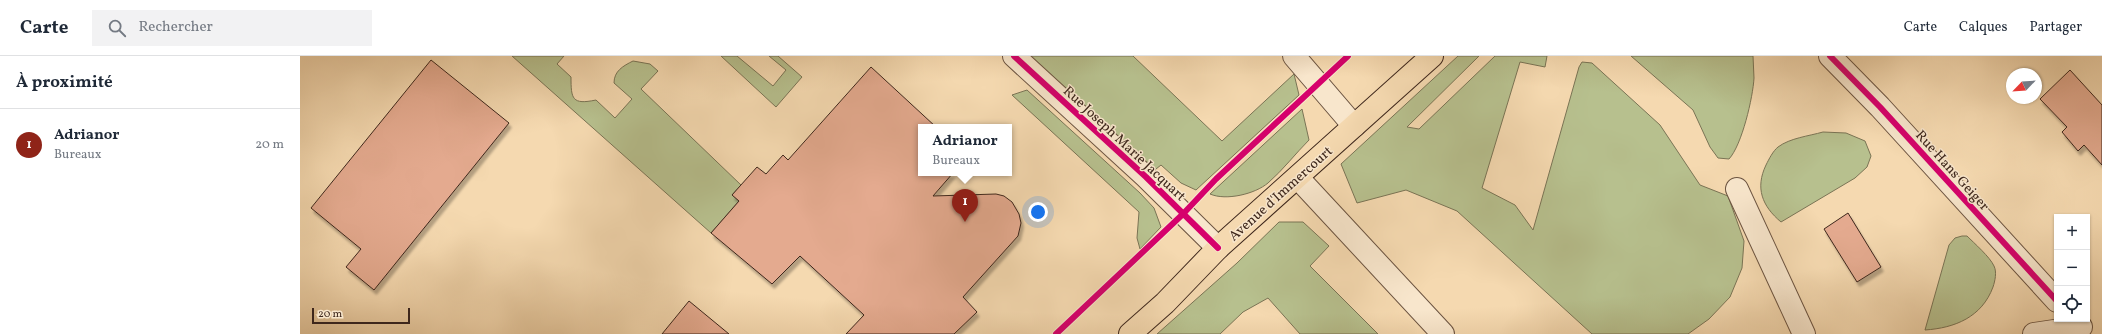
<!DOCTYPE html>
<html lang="fr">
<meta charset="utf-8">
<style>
body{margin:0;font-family:Vollkorn,serif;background:#f2f2f3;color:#1f2937}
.controls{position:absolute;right:12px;bottom:12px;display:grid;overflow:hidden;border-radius:0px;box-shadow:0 1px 3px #0004}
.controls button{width:36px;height:36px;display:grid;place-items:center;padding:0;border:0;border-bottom:1px solid #e0e1e3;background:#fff;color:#1f2937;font:20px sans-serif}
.compass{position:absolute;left:1706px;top:12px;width:36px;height:36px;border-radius:50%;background:#fff;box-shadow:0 1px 3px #0004;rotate:245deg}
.scale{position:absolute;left:12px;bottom:10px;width:98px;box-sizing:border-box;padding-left:4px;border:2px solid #3e271c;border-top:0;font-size:11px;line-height:14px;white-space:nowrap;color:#3e271c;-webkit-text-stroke:3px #f8e6cc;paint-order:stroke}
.you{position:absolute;left:738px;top:156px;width:14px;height:14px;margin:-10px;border:3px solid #fff;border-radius:50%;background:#1a73e8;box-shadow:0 0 0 6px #1a73e833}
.badge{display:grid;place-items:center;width:26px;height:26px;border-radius:50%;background:#8f2418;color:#fff;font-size:13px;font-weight:700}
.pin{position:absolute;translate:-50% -33px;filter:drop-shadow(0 1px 2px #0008)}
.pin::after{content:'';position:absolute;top:21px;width:14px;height:12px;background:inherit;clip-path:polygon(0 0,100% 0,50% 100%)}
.popup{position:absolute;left:618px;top:68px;width:94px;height:52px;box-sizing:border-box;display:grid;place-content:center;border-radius:0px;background:#fff;filter:drop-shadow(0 1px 3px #0005);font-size:13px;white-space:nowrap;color:#747a83}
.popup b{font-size:15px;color:#1f2937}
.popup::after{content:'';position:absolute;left:50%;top:100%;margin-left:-8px;border:8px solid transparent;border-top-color:#fff}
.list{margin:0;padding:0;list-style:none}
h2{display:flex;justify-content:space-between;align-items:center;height:52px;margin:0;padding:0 16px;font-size:17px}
h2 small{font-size:13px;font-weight:400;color:#747a83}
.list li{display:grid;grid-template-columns:26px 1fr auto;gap:12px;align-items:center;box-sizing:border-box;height:72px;padding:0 16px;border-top:1px solid #e0e1e3}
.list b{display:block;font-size:15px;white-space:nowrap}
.list p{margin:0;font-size:13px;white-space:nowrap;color:#747a83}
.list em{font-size:13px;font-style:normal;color:#747a83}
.icon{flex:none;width:22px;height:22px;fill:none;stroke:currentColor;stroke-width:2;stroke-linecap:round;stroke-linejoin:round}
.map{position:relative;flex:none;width:1802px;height:278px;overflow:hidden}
header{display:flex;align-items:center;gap:24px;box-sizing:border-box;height:56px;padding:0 20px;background:#fff;border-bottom:1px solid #e0e1e3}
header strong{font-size:19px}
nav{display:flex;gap:22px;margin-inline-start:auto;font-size:14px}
.search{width:280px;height:36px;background:#f2f2f3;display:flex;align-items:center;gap:10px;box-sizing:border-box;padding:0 14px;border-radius:0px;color:#747a83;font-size:15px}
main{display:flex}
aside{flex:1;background:#fff}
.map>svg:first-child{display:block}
.green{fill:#b7c08e;stroke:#7a7455}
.building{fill:#e4aa8f;stroke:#3e271c;filter:url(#shadow)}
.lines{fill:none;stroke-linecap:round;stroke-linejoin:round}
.minor-casing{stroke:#6c5441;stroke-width:24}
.major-casing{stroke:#3e271c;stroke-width:24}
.minor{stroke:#f8e6cc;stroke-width:22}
.major{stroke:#f5d9b0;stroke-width:22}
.cycleway-casing{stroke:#f8e6cc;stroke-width:8}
.cycleway{stroke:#d6006c;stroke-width:6}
.labels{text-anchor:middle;stroke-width:3;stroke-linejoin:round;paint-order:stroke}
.street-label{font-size:14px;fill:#3e271c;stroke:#f8e6cc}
</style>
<header>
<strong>Carte</strong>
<div class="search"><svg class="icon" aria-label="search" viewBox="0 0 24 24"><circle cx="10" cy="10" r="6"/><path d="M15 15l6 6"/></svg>Rechercher</div>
<nav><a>Carte</a><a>Calques</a><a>Partager</a></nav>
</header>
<main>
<aside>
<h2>À proximité<small></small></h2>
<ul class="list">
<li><span class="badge">1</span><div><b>Adrianor</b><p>Bureaux</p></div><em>20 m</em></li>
</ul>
</aside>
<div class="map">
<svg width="1802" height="278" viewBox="0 0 1802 278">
<defs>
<filter id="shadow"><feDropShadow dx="2.5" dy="4.5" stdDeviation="1" flood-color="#0004"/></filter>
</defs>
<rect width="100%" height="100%" fill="#f5d9b0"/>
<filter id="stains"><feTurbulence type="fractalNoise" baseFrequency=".005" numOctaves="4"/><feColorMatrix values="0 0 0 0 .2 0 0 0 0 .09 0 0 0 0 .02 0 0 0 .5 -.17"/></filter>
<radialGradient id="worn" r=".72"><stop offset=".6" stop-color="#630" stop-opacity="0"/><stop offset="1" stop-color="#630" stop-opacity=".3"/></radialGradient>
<g class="green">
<path d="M212,0H264L257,8L271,21C271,43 272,49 296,44L315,62L332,43L314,27C314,15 323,10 333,5L350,8L358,15L341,33L441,129L432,139L439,145L411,177Z"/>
<path d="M421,0H437L473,30L486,14L469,0H478L502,21L476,51Z"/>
<path d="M714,0H833L922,85L994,18L999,39L896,134L881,127L861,109L846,121Z"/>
<path d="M1158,0H1179L1107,71L1119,73L1195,0H1247L1245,11L1220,6L1182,132L1215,149L1233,174L1279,11L1282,6L1292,7L1360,69L1400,129L1428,140L1444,185L1442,212L1430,241L1409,263L1388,278H1292L1157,155L1106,134L1057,147L1041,108Z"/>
<path d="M1331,0H1453C1453,7 1454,15 1454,22C1453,41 1442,89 1429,103L1418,102L1410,91L1393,54Z"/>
<path d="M727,34L840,137L854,152L861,171L840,193L837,182L839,156L712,39Z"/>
<path d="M1002,53L1009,84C995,98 983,114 968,127C955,138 926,145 910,138Z"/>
<path d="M1523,76L1546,77L1565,85L1571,100L1567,111L1555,122L1481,166C1462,150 1455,132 1466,109C1469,103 1473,95 1478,91C1490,82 1509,80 1523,76Z"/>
<path d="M979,166H1003L1029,190L1010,210L1078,278H1000L968,242L943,256L920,278H857L937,207Z"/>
<path d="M1662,180H1667C1674,187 1690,201 1694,210C1697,216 1695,225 1693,231C1682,261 1655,272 1625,274L1649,189L1655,182Z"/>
</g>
<g class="building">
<path d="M131,4L209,67L74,234L46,211L61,193L11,152Z"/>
<path d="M571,11L636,71H621V117H653L633,140L696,138L704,140L712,146L719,158L721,167L718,180L663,241L677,256L654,278H546L564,259L500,200L472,228L411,177L439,145L432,139L457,111L466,118L483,99L488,104Z"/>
<path d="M1770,14L1802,49V109L1784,89L1778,95L1762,76L1767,71L1740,43Z"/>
<path d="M1548,157L1581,211L1557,226L1524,173Z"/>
<path d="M389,245L429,278H362Z"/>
</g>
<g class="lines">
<g class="minor-casing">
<g id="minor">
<path d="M714,0L846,121L918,192"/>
<path d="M994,0L1054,70"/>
<path d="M1530,0L1580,51L1757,245"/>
<path d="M998,122L1143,278"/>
<path d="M1437,133L1504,278"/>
<path d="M1734,278L1781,271"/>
</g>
</g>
<g class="major-casing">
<path id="major" d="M830,278L865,247L918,192L1132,0"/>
</g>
<use href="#minor" class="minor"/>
<use href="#major" class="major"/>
<g class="cycleway-casing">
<g id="cycleway">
<path d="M714,0L846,121L918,192"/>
<path d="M1530,0L1580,51L1757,245"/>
<path d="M756,278L883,158L916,123L1048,0"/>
</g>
</g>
<use href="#cycleway" class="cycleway"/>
</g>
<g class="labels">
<g class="street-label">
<text transform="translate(825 87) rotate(43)" y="5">Rue Joseph Marie Jacquart</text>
<text transform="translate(1653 114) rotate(48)" y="5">Rue Hans Geiger</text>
<text transform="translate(980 137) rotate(-42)" y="5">Avenue d'Immercourt</text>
</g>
</g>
<rect width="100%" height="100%" filter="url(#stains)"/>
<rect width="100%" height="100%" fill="url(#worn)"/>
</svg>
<div class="controls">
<button>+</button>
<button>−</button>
<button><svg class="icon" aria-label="locate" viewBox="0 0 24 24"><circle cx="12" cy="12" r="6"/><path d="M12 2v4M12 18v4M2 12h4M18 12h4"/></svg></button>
</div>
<svg class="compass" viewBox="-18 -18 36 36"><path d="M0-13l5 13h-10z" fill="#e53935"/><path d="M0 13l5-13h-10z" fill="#747a83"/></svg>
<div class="scale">20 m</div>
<div class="you"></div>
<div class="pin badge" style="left:665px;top:166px">1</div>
<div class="popup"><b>Adrianor</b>Bureaux</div>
</div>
</main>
